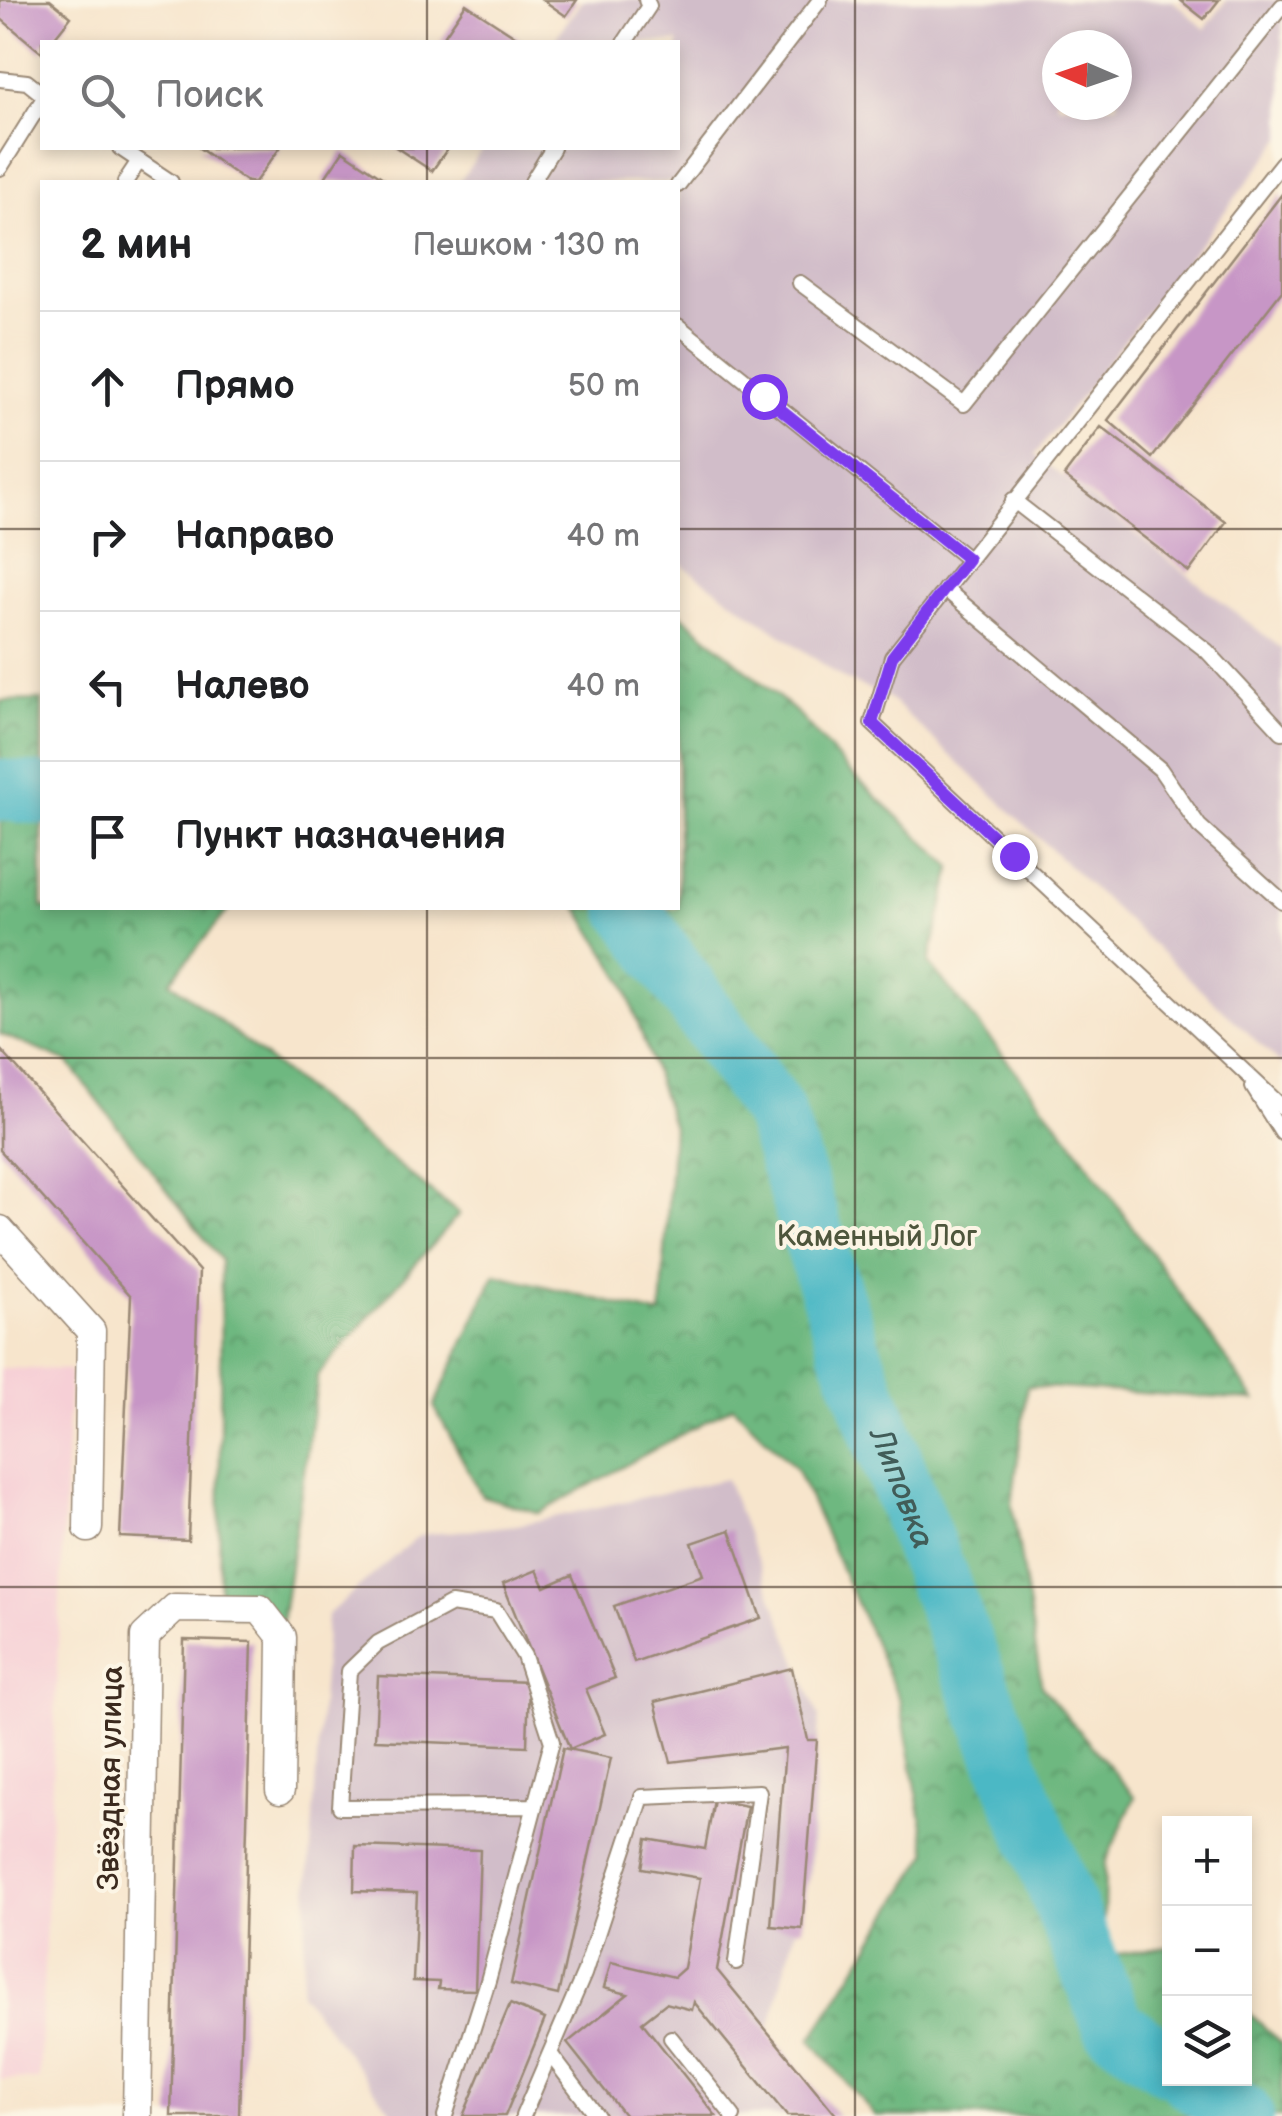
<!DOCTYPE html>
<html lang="ru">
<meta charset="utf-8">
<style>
body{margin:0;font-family:"Balsamiq Sans",sans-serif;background:#f2f2f2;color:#202124}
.controls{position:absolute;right:30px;bottom:30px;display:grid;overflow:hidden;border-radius:0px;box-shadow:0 5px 15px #0003}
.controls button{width:90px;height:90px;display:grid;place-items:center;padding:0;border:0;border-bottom:2px solid #e0e0e0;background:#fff;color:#202124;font:50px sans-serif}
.compass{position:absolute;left:1042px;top:30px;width:90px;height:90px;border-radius:50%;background:#fff;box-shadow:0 5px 15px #0003;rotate:272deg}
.stop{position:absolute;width:30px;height:30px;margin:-22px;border:8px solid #7c3aed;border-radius:50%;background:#fff}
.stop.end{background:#7c3aed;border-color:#fff;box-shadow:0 2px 10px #0008}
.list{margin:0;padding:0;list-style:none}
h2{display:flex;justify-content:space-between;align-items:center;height:130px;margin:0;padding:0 40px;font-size:42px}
h2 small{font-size:32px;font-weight:400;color:#757577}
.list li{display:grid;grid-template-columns:65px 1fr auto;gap:30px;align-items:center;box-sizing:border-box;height:150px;padding:0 40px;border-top:2px solid #e0e0e0}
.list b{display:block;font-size:38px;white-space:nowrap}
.list em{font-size:32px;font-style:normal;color:#757577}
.icon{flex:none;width:55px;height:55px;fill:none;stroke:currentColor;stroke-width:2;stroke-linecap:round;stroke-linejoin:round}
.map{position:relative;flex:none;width:1282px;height:2116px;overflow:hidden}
.search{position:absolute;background:#fff;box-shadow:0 5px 15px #0003;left:40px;top:40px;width:640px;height:110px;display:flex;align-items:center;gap:25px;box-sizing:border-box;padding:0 35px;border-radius:0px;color:#757577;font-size:38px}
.panel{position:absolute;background:#fff;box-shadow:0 5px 15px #0003;left:40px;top:180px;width:640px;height:730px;border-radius:0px}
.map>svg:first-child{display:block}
.built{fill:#f6cfd6}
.industrial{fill:#d1bdc9;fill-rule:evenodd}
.forest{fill:url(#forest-crowns);stroke:#54714f;stroke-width:2.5}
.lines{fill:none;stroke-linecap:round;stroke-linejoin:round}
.river{stroke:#4bb8c5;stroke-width:62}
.building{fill:#c796c6}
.lane-casing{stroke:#998875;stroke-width:18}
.street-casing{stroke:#998875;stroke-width:31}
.lane{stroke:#fff;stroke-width:14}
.street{stroke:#fff;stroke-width:28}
.route{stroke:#7c3aed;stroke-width:12}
.grid{fill:none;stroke:#3b2a1e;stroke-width:2.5;stroke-opacity:0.55}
.labels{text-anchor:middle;stroke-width:8;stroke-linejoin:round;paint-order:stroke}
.park-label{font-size:30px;fill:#4e563c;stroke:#fcf5e5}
.street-label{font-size:30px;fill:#3b2a1e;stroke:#fcf5e5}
.water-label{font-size:32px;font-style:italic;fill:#415c58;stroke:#fcf5e5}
</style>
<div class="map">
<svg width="1282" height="2116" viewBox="0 0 1282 2116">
<defs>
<pattern id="forest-crowns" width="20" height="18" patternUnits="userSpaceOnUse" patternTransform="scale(2.5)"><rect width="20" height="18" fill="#6eb880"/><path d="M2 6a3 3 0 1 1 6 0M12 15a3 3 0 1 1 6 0" fill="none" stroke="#5c9668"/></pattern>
</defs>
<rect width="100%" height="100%" fill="#fcf5e5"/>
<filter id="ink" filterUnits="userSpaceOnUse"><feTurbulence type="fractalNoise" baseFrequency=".01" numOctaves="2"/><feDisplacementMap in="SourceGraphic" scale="20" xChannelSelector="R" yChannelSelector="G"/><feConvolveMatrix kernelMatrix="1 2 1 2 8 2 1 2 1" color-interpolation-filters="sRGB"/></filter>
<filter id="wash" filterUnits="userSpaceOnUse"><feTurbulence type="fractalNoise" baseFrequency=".0048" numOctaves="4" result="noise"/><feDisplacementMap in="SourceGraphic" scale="40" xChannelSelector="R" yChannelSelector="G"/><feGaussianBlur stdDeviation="2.25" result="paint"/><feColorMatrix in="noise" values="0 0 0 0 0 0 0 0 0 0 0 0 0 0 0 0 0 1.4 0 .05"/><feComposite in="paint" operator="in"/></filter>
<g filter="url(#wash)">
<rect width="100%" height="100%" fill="#f7e5cc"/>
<path class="built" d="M0,1368L70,1370L39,2080L0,2079Z"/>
<g class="industrial">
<path d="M582,0H1172L1205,29L1227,0H1282V138L1035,455L1282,649V1065L889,698L844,679L678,562V182H459L483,148H678V42H553ZM1057,45H1117V105H1057Z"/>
<path d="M726,1479L819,1717L810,1873L767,2039L839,2116H395L301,1993L327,1615L419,1535L517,1525Z"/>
</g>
<g class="forest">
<path d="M678,612L795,711L850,772L952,867L929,963L1069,1137L1255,1400L1027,1386L1012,1505L1042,1687L1135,1797L1105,1863L1103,1956L1169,1947L1170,2078H1244L1245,2009L1282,2044V2116H875L811,2040L928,1853L900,1701L796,1468L733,1406L539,1513L482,1496L434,1406L495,1274L661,1315L673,1127L624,982L578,908H678Z"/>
<path d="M42,700V908H230L170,981L459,1214L318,1375L282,1622L219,1612L221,1260L68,1062L0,1034V701Z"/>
</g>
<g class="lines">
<g class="river">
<path d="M0,790L42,794"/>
<path id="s1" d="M629,908L774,1112L849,1348L1016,1784L1114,2027L1170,2065"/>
<path d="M1189,2078L1243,2116"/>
</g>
</g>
<g id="blocks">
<g class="building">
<path d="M0,0H50L71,17L51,42H42V53L0,18Z"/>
<path d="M543,0H577L566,16Z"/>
<path d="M1180,0H1219L1204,19Z"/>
<path d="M466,4L524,42H440Z"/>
<path d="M199,148H280L255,182H247Z"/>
<path d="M397,148H448L432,171Z"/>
<path d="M343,151L389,182H322Z"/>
<path d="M1282,194V291L1152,458L1108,420Z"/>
<path d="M1101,427L1226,522L1189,572L1064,476Z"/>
<path d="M0,1049L199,1271L188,1540L120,1537L131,1296L0,1150Z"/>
<path d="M730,1530L761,1618L634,1662L614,1606L703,1575L692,1543Z"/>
<path d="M537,1570L545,1587L572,1575L615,1678L586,1689L605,1734L570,1749L503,1584Z"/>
<path d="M184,1640L252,1642L239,2116H171Z"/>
<path d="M792,1668L808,1740H817L802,1929L771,1926L785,1748L671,1762L655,1702Z"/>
<path d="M378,1676L529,1682L527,1746L375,1740Z"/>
<path d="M563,1748L611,1758L558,1995L511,1984Z"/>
<path d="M714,1800L747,1806L717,1970L837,2116H787L694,2002L692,2010L666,2003L642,2022L716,2116H625L567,2043L628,1994L604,1988L611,1962L674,1977L684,1968L700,1878L642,1868L647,1839L705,1849Z"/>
<path d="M355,1846L480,1850L475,1990L438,1989L439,1982L413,1981L417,1893L354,1891Z"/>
<path d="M510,2004L545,2019L505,2116H463Z"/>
</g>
</g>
</g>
<g filter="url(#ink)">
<use href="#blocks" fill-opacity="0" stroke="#998875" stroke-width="2.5"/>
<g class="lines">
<g class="lane-casing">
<g id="lane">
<path d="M625,42L649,6L646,0"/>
<path d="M0,79L27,82L42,94"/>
<path d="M120,148L171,182"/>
<path d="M1282,163L892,657L872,723L1282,1107"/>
<path d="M0,168L42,101"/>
<path d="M125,182L139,161"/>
<path d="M532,182L553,148"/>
<path d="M678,185L820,0"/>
<path d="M800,283L964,404L1282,6"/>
<path d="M678,326L968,559"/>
<path d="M1013,500L1207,651L1282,732"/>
<path d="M945,589L1160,769L1199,826L1282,901"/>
<path d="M1253,1087L1282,1133"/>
<path d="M671,2038L733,2116"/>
<path d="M551,2055L597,2116"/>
<path d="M445,2116L488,1981L552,1742L524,1656L496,1611L451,1604L378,1643L349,1671L340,1807L535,1806"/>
<path d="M523,2116L584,1974L642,1797L759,1792L736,1962"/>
</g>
</g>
<g class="street-casing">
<g id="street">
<path d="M0,1230L91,1331L88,1528"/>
<path d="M137,2116L145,1636L175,1608L260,1609L282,1637L280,1790"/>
</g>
</g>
<use href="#lane" class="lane"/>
<use href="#street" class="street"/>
</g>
</g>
<g class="lines" filter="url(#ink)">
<path class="route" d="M764,396L968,559L892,657L872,723L1014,856"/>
</g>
<path class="grid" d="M427,0V42M855,0V2116M427,148V182M0,529H42M678,529H1282M427,908V2116M0,1058H1282M0,1587H1282"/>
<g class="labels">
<g class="park-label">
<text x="877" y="1246">Каменный Лог</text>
</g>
<g class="street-label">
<text transform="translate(110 1778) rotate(-89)" y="10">Звёздная улица</text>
</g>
<g class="water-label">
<text dy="11" stroke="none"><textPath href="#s1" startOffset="648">Липовка</textPath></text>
</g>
</g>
</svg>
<div class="controls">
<button>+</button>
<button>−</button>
<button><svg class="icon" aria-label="layers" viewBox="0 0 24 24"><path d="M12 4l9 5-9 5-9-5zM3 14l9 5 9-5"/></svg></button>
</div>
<svg class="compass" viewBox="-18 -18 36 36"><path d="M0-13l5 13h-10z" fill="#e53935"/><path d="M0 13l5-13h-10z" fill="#757577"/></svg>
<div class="stop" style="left:764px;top:396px"></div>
<div class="stop end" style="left:1014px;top:856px"></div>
<div class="search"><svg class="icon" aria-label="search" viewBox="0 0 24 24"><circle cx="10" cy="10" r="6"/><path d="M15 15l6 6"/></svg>Поиск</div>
<section class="panel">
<h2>2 мин<small>Пешком · 130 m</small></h2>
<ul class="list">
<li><svg class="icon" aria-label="ahead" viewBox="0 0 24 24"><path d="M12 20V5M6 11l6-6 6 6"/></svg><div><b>Прямо</b></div><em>50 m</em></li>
<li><svg class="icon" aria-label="right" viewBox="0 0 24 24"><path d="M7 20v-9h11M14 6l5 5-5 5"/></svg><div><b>Направо</b></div><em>40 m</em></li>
<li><svg class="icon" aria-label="left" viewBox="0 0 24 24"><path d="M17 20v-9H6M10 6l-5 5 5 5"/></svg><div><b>Налево</b></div><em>40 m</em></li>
<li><svg class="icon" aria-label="arrive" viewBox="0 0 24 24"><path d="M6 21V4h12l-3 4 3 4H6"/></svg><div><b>Пункт назначения</b></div></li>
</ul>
</section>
</div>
